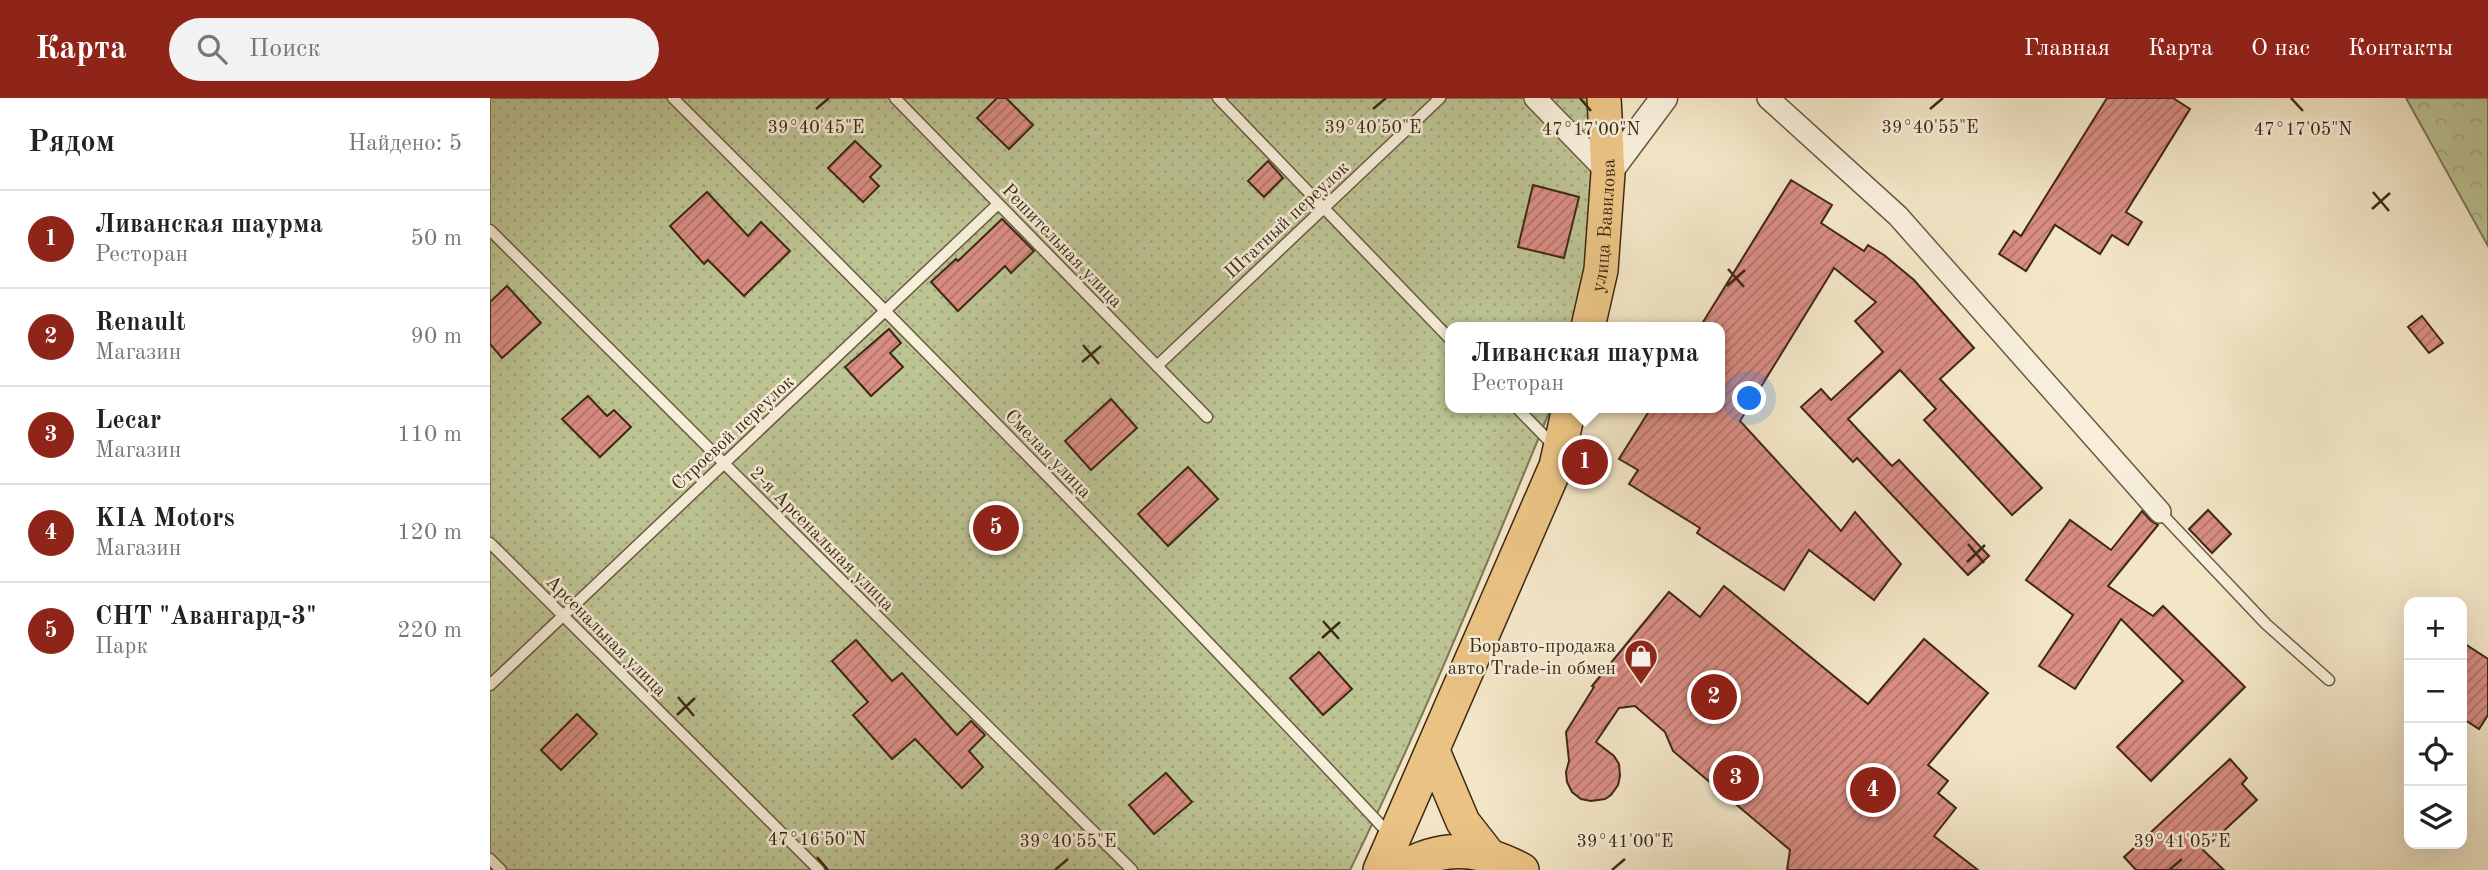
<!DOCTYPE html>
<html lang="ru">
<meta charset="utf-8">
<style>
body{margin:0;font-family:"Old Standard TT",serif;background:#f2f2f2;color:#222}
.controls{position:absolute;right:21px;bottom:21px;display:grid;overflow:hidden;border-radius:14px;box-shadow:0 7px 28px #0002}
.controls button{width:63px;height:63px;display:grid;place-items:center;padding:0;border:0;border-bottom:2px solid #e0e0e0;background:#fff;color:#222;font:35px sans-serif}
.you{position:absolute;left:1260px;top:301px;width:24px;height:24px;margin:-18px;border:5px solid #fff;border-radius:50%;background:#1a73e8;box-shadow:0 0 0 10px #1a73e833}
.badge{display:grid;place-items:center;width:46px;height:46px;border-radius:50%;background:#8f2418;color:#fff;font-size:23px;font-weight:700}
.pin{position:absolute;translate:-50% -50%;border:4px solid #fff;box-shadow:0 2px 7px #0006}
.popup{position:absolute;left:955px;top:224px;width:280px;height:91px;box-sizing:border-box;display:grid;place-content:center;border-radius:14px;background:#fff;filter:drop-shadow(0 2px 5px #0005);font-size:23px;white-space:nowrap;color:#767676}
.popup b{font-size:26px;color:#222}
.popup::after{content:'';position:absolute;left:50%;top:100%;margin-left:-14px;border:14px solid transparent;border-top-color:#fff}
.list{margin:0;padding:0;list-style:none}
h2{display:flex;justify-content:space-between;align-items:center;height:91px;margin:0;padding:0 28px;font-size:30px}
h2 small{font-size:23px;font-weight:400;color:#767676}
.list li{display:grid;grid-template-columns:46px 1fr auto;gap:21px;align-items:center;box-sizing:border-box;height:98px;padding:0 28px;border-top:2px solid #e0e0e0}
.list b{display:block;font-size:26px;white-space:nowrap}
.list p{margin:0;font-size:23px;white-space:nowrap;color:#767676}
.list em{font-size:23px;font-style:normal;color:#767676}
.icon{flex:none;width:38px;height:38px;fill:none;stroke:currentColor;stroke-width:2;stroke-linecap:round;stroke-linejoin:round}
.map{position:relative;flex:none;width:1998px;height:772px;overflow:hidden}
header{display:flex;align-items:center;gap:42px;box-sizing:border-box;height:98px;padding:0 35px;background:#8f2418;color:#fff}
header strong{font-size:33px}
nav{display:flex;gap:38px;margin-inline-start:auto;font-size:24px}
.search{width:490px;height:63px;background:#f2f2f2;display:flex;align-items:center;gap:18px;box-sizing:border-box;padding:0 24px;border-radius:38px;color:#767676;font-size:26px}
main{display:flex}
aside{flex:1;background:#fff}
.map>svg:first-child{display:block}
.forest{fill:url(#forest-crowns);stroke:#7e7654;stroke-width:2}
.garden{fill:url(#garden-dots);stroke:#7e7654;stroke-width:2}
.building{fill:url(#building-hatch);stroke:#3f2813;stroke-width:2}
.lines{fill:none;stroke-linecap:round;stroke-linejoin:round}
.service-casing{stroke:#6c5840;stroke-width:13}
.minor-casing{stroke:#6c5840;stroke-width:24}
.tertiary-casing{stroke:#6c5840;stroke-width:29}
.primary-casing{stroke:#3f2813;stroke-width:36}
.service{stroke:#f7efdb;stroke-width:10}
.minor{stroke:#f7efdb;stroke-width:21}
.tertiary{stroke:#f7efdb;stroke-width:26}
.primary{stroke:#eac384;stroke-width:33}
.ticks{fill:none;stroke:#3f2813;stroke-width:2.5}
.labels{text-anchor:middle;stroke-width:5;stroke-linejoin:round;paint-order:stroke}
.street-label{font-size:19px;fill:#3f2813;stroke:#f7efdb}
.poi-label{font-size:19px;fill:#3f2813;stroke:#f7efdb;text-anchor:end}
.ticks-label{font-size:18px;text-anchor:middle;fill:#3f2813;stroke:#f7efdb;stroke-width:5;stroke-linejoin:round;paint-order:stroke}
</style>
<header>
<strong>Карта</strong>
<div class="search"><svg class="icon" aria-label="search" viewBox="0 0 24 24"><circle cx="10" cy="10" r="6"/><path d="M15 15l6 6"/></svg>Поиск</div>
<nav><a>Главная</a><a>Карта</a><a>О нас</a><a>Контакты</a></nav>
</header>
<main>
<aside>
<h2>Рядом<small>Найдено: 5</small></h2>
<ul class="list">
<li><span class="badge">1</span><div><b>Ливанская шаурма</b><p>Ресторан</p></div><em>50 m</em></li>
<li><span class="badge">2</span><div><b>Renault</b><p>Магазин</p></div><em>90 m</em></li>
<li><span class="badge">3</span><div><b>Lecar</b><p>Магазин</p></div><em>110 m</em></li>
<li><span class="badge">4</span><div><b>KIA Motors</b><p>Магазин</p></div><em>120 m</em></li>
<li><span class="badge">5</span><div><b>СНТ &quot;Авангард-3&quot;</b><p>Парк</p></div><em>220 m</em></li>
</ul>
</aside>
<div class="map">
<svg width="1998" height="772" viewBox="0 0 1998 772">
<defs>
<pattern id="forest-crowns" width="20" height="18" patternUnits="userSpaceOnUse" patternTransform="scale(1.75)"><rect width="20" height="18" fill="#bdc494"/><path d="M2 6a3 3 0 1 1 6 0M12 15a3 3 0 1 1 6 0" fill="none" stroke="#a4a87f"/></pattern>
<pattern id="garden-dots" width="8" height="8" patternUnits="userSpaceOnUse" patternTransform="scale(1.75)"><rect width="8" height="8" fill="#bdc494"/><path d="M2 2h.1M6 6h.1" fill="none" stroke="#a4a87f" stroke-width="1.8" stroke-linecap="round"/></pattern>
<pattern id="building-hatch" width="6" height="6" patternUnits="userSpaceOnUse" patternTransform="scale(1.75)"><rect width="6" height="6" fill="#d98d83"/><path d="M-1 1l2-2M0 6l6-6M5 7l2-2" fill="none" stroke="#b1736a"/></pattern>
</defs>
<rect width="100%" height="100%" fill="#f3e6c7"/>
<filter id="stains"><feTurbulence type="fractalNoise" baseFrequency=".00286" numOctaves="4"/><feColorMatrix values="0 0 0 0 .2 0 0 0 0 .09 0 0 0 0 .02 0 0 0 .5 -.17"/></filter>
<radialGradient id="worn" r=".72"><stop offset=".6" stop-color="#630" stop-opacity="0"/><stop offset="1" stop-color="#630" stop-opacity=".3"/></radialGradient>
<path class="forest" d="M1916,0H1998V148Z"/>
<path class="garden" d="M0,0H1099L1103,26L1100,147L1081,229H960V310H1061C997,465 934,621 860,772H0Z"/>
<g class="building">
<path d="M507,0H516L543,27L519,51L487,20Z"/>
<path d="M1617,0H1683L1700,11L1636,114L1652,124L1638,147L1622,137L1610,156L1565,127L1536,173L1509,156L1524,133L1531,138Z"/>
<path d="M365,43L391,68L380,79L389,88L373,104L338,70Z"/>
<path d="M778,63L793,80L774,99L758,83Z"/>
<path d="M1301,82L1342,107L1331,125L1374,153L1378,147L1394,157L1424,182L1484,250L1450,281L1552,390L1522,417L1434,322L1446,311L1410,272L1358,321L1402,368L1409,362L1499,458L1478,477L1367,360L1363,364L1311,309L1331,291L1341,302L1393,254L1365,223L1386,204L1344,170L1250,323L1351,433L1365,414L1411,466L1384,502L1319,452L1294,492L1207,435L1210,430L1139,386L1148,372L1129,361L1161,310H1230V229H1210Z"/>
<path d="M1043,87L1089,99L1074,160L1028,149Z"/>
<path d="M217,94L258,138L271,124L300,153L254,198L218,162L214,166L180,128Z"/>
<path d="M512,121L544,153L521,175L515,168L468,213L441,184L466,161L468,163Z"/>
<path d="M17,188L51,225L12,260L0,246V204Z"/>
<path d="M1932,218L1953,245L1939,255L1918,229Z"/>
<path d="M399,231L411,245L400,255L413,269L381,298L355,269Z"/>
<path d="M98,298L117,318L124,312L141,329L110,359L72,321Z"/>
<path d="M621,301L647,330L601,372L575,343Z"/>
<path d="M698,369L728,401L678,448L648,416Z"/>
<path d="M1718,412L1741,436L1722,455L1699,431Z"/>
<path d="M1652,413L1661,423L1668,427L1618,488L1663,518L1673,508L1755,589L1661,683L1627,649L1693,583L1631,521L1585,591L1549,568L1583,517L1536,482L1580,422L1621,452Z"/>
<path d="M1234,488L1378,606L1434,541L1498,595L1438,667L1458,683L1448,695L1466,710L1444,738L1488,772H1297L1300,752L1183,653L1175,634L1145,608L1129,610L1106,644L1124,658L1129,666L1130,678L1128,687L1121,697L1115,701L1101,703L1091,701L1082,694L1077,684L1076,674L1079,663L1076,634L1104,589L1102,588L1179,494L1210,519Z"/>
<path d="M366,542L402,583L412,575L467,637L481,623L495,637L479,653L493,669L472,690L425,641L402,661L363,617L378,604L342,563Z"/>
<path d="M1972,544L1998,561V617L1989,631L1972,620Z"/>
<path d="M829,554L862,591L833,617L800,580Z"/>
<path d="M87,616L107,636L71,672L51,652Z"/>
<path d="M1740,661L1757,680L1752,686L1767,702L1713,752L1734,772H1646L1634,759Z"/>
<path d="M676,675L702,704L664,736L639,707Z"/>
</g>
<g class="lines">
<g class="service-casing">
<g id="service">
<path d="M183,0C426,242 667,487 901,738"/>
<path d="M405,0L717,319"/>
<path d="M728,0L960,241"/>
<path d="M0,132L642,772"/>
<path d="M667,268L950,0"/>
<path d="M1027,310L1064,348"/>
<path d="M1670,414L1776,526L1839,582"/>
<path d="M0,445L329,772"/>
<path d="M0,587L508,106"/>
<path d="M0,761L11,772"/>
</g>
</g>
<g class="minor-casing">
<g id="minor">
<path d="M1045,0L1118,75"/>
<path d="M1278,0L1408,118L1670,414"/>
</g>
</g>
<g class="tertiary-casing">
<path id="tertiary" d="M1118,75L1174,0"/>
</g>
<g class="primary-casing">
<g id="primary">
<path id="s1" d="M1098,229L1111,172L1118,75L1114,0"/>
<path d="M943,653L973,724L998,756"/>
<path d="M890,772L1066,368L1079,310"/>
<path d="M909,772C951,746 990,749 1032,772"/>
</g>
</g>
<use href="#service" class="service"/>
<use href="#minor" class="minor"/>
<use href="#tertiary" class="tertiary"/>
<use href="#primary" class="primary"/>
</g>
<path class="ticks" d="M1090,0L1101,13M1801,0L1813,13M326,11L339,0M883,11L896,0M1440,11L1453,0M1883,94L1899,113M1882,111L1900,95M1238,171L1254,189M1237,188L1255,172M593,247L609,266M592,264L611,248M1478,446L1494,465M1477,464L1495,447M833,523L849,541M832,540L850,524M188,599L204,618M187,617L205,600M327,759L338,772M565,772L578,761M1122,772L1135,761M1679,772L1692,761"/>
<defs>
<g id="shop-pin" transform="scale(1.75)"><path d="M0 17L-7.5 6A9.5 9.5 0 1 1 7.5 6Z" fill="#8f2418" stroke="#f7efdb"/><path d="M-5-2.5h2.3a2.7 3.5 0 0 1 5.4 0H5L5.5 6h-11ZM-1.5-2.5h3a1.5 2.3 0 0 0-3 0Z" fill="#fff"/></g>
</defs>
<g fill-rule="evenodd">
<use href="#shop-pin" x="1151" y="558"/>
</g>
<g class="labels">
<g class="street-label">
<text transform="translate(796 121) rotate(-43)" y="7">Штатный переулок</text>
<text dy="7" stroke="none"><textPath href="#s1" startOffset="103">улица Вавилова</textPath></text>
<text transform="translate(573 147) rotate(46)" y="7">Решительная улица</text>
<text transform="translate(242 334) rotate(-43)" y="7">Строевой переулок</text>
<text transform="translate(559 355) rotate(46)" y="7">Смелая улица</text>
<text transform="translate(333 440) rotate(45)" y="7">2-я Арсенальная улица</text>
<text transform="translate(117 537) rotate(45)" y="7">Арсенальная улица</text>
</g>
<g class="poi-label">
<text x="1126" y="554">Боравто-продажа<tspan x="1126" dy="22">авто Trade-in обмен</tspan></text>
</g>
</g>
<g class="ticks-label">
<text x="326" y="35">39°40'45"E</text>
<text x="883" y="35">39°40'50"E</text>
<text x="1440" y="35">39°40'55"E</text>
<text x="1101" y="37">47°17'00"N</text>
<text x="1813" y="37">47°17'05"N</text>
<text x="327" y="747">47°16'50"N</text>
<text x="578" y="749">39°40'55"E</text>
<text x="1135" y="749">39°41'00"E</text>
<text x="1692" y="749">39°41'05"E</text>
</g>
<rect width="100%" height="100%" filter="url(#stains)"/>
<rect width="100%" height="100%" fill="url(#worn)"/>
</svg>
<div class="controls">
<button>+</button>
<button>−</button>
<button><svg class="icon" aria-label="locate" viewBox="0 0 24 24"><circle cx="12" cy="12" r="6"/><path d="M12 2v4M12 18v4M2 12h4M18 12h4"/></svg></button>
<button><svg class="icon" aria-label="layers" viewBox="0 0 24 24"><path d="M12 4l9 5-9 5-9-5zM3 14l9 5 9-5"/></svg></button>
</div>
<div class="you"></div>
<div class="pin badge" style="left:1095px;top:364px">1</div>
<div class="popup"><b>Ливанская шаурма</b>Ресторан</div>
<div class="pin badge" style="left:1224px;top:599px">2</div>
<div class="pin badge" style="left:1246px;top:680px">3</div>
<div class="pin badge" style="left:1383px;top:692px">4</div>
<div class="pin badge" style="left:506px;top:430px">5</div>
</div>
</main>
